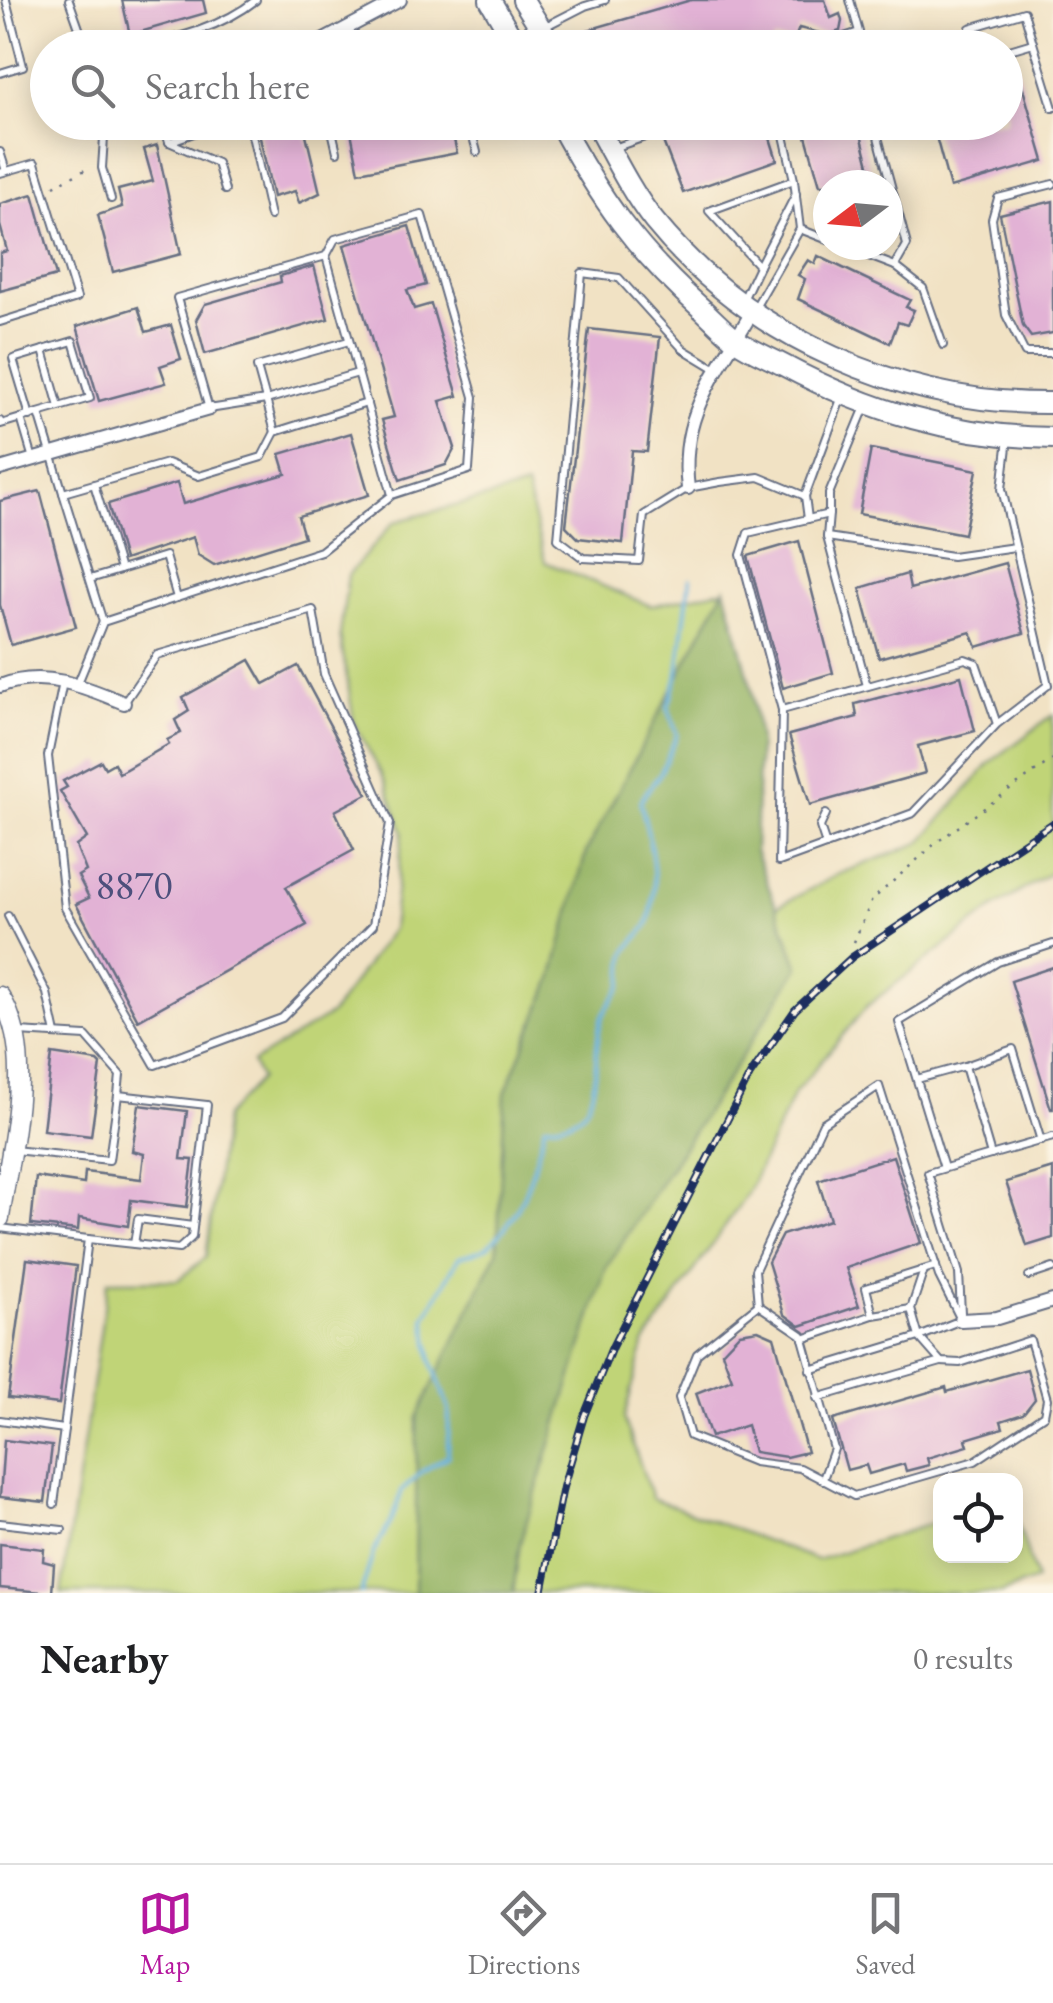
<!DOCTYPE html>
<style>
body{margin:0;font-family:"EB Garamond",serif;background:#f6f6f6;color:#202124}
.controls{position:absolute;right:30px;bottom:30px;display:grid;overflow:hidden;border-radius:20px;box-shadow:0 5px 25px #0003}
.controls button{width:90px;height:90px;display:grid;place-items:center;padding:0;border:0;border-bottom:2px solid #e0e0e0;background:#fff;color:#202124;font:50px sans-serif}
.compass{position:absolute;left:813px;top:170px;width:90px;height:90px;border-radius:50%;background:#fff;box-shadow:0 5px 25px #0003;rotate:254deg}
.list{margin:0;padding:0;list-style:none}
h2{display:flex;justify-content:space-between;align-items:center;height:130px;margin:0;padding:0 40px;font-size:42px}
h2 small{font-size:32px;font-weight:400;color:#757577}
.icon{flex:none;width:55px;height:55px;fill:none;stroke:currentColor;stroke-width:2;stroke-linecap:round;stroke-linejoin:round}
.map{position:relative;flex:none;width:1053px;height:1593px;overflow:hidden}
.search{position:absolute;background:#fff;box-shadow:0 5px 25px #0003;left:30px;right:30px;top:30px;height:110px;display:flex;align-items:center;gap:25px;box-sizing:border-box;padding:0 35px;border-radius:55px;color:#757577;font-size:38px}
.sheet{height:270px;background:#fff}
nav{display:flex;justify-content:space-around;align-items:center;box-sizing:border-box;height:140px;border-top:2px solid #e0e0e0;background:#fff;font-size:28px;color:#757577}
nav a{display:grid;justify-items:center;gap:5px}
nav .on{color:#b5179e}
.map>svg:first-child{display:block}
.green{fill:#c0d477;stroke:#6e826a;stroke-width:2.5}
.forest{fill:#98b668;stroke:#5a7263;stroke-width:2.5}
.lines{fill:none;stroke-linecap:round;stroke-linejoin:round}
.stream{stroke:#68b2e0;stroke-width:4}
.building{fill:#e2b2d5}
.lane-casing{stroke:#666e82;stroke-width:10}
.street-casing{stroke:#666e82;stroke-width:16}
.secondary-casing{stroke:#666e82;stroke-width:21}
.primary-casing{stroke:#666e82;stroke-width:24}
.path{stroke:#666e82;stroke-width:2.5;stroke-dasharray:2.5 8;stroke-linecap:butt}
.lane{stroke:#fff;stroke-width:6}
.street{stroke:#fff;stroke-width:12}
.secondary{stroke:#fff;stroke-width:18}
.primary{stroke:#fff;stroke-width:20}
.rail-casing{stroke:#1b2f5e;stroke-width:8}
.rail{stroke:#fcf5e5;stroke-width:4;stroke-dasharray:11;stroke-linecap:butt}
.labels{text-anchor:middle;stroke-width:10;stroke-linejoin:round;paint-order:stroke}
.number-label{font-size:40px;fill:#4d507c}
</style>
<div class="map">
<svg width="1053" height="1593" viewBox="0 0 1053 1593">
<rect width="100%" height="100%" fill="#fcf5e5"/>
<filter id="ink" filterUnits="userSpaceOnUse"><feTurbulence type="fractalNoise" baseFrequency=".01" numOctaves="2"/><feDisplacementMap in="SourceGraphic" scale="20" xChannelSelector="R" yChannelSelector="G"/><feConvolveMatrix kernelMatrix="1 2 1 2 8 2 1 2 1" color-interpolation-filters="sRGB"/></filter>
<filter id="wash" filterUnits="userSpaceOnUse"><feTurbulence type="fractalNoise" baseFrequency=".0048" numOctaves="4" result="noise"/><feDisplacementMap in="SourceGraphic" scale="40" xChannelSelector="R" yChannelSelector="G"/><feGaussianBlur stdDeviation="2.25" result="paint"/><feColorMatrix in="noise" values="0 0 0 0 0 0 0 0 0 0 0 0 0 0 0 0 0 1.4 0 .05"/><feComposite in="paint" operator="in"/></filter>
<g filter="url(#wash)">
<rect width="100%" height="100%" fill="#f1e2c4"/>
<path class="green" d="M526,487L545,562L651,606L721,590L747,688L752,849L775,908L839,874L920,843L991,762L1053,715V871L991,910L867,1006L794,1094L747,1194L644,1344L624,1418L652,1498L817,1560L940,1521V1556H1016V1518L1036,1580L1001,1593H61L108,1281L178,1280L206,1257L225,1116L260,1079L252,1063L331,1014L392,929L403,832L385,781L354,723L340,635L348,575L394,522Z"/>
<path class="forest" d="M725,588L752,690L759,741L755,851L799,967L606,1268L520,1543L513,1593H415L417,1417L497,1252L505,1093L552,979L586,852Z"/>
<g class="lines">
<path class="stream" d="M361,1593L374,1551L391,1522L402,1491L421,1472L448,1456L449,1410L432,1362L425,1318L459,1257C468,1254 481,1252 488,1246C524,1215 534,1168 545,1125C612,1126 588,1058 602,1018C606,1006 617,997 622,985C625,975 623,964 626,954C630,943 643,934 648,923C661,885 650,838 640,801L661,772L677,735L668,707L677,678L690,579"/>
</g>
<g id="blocks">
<g class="building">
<path d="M122,0H203L206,13L130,35Z"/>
<path d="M691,0H825L831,18L840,14L842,21L840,31L828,35L799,28L794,41L773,39L771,48H592L584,31Z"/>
<path d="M1014,58L1044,161L950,188L932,122H1006V60Z"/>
<path d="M280,122H303L320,193L299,203L295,191L273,197L259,133L280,127Z"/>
<path d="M349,122H450L457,153L359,172Z"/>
<path d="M709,122H765L777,160L683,193L662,139Z"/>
<path d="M802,122H858L874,185H820Z"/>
<path d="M157,145L181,254L113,272L98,215L122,207L118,190L153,181L144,149Z"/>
<path d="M33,194L56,276L0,291V253L7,251L0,225V204Z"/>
<path d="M1053,201V333L1031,337L1023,326L1000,214Z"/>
<path d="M409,226L426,285L407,290L414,309L431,304L458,396L440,401L455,448L446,465L400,480L382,420L394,417L344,245Z"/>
<path d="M818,256L910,300L906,307L914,310L907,325L898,322L890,343L798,299L805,279L798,275L808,260L815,264Z"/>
<path d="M314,266L328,319L205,354L196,320L205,304L281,282L280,276Z"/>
<path d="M138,307L146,332L171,325L181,359L160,366L166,383L99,401L77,326Z"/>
<path d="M589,329L660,337L647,452L632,451L623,543L578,538L566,526Z"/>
<path d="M351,433L369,495L298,516L304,537L214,565L198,555L193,537L124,560L108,504L177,483L183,504L286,474L280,454Z"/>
<path d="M871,449L977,470L964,534L859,514Z"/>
<path d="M40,491L76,627L11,645L0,605V501Z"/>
<path d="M799,541L833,673L783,688L748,556Z"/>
<path d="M1005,563L1024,633L977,647L971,632L879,658L860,588L907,574L910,589Z"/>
<path d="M250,660L264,684L298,666L367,794L335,811L354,850L286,887L307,925L138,1020L76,904L89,898L78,876L86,871L76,846L87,838L60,791L67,787L63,781L101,761L105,768L114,763L119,773L169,744L167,740L181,733L175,720L189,711L183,697Z"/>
<path d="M961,676L975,731L918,746L925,773L810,805L789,735L857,717L855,704Z"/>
<path d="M1053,967V1109H1051L1011,981Z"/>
<path d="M52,1054L98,1061L101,1064L91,1136L43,1130Z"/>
<path d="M139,1105L187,1111L181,1159L193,1160L187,1207L131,1200L128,1226L79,1218L78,1230L31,1225L36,1177L84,1184L85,1172L141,1179L144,1154L132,1151Z"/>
<path d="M893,1156L921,1243L846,1268L859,1306L800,1326L784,1314L768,1262L782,1235L830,1220L818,1180Z"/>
<path d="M1053,1168V1238L1027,1246L1006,1182Z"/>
<path d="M27,1259L76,1266L59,1404L8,1398Z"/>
<path d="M758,1330L774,1337L807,1452L786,1457L754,1452L747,1425L711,1437L696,1393L732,1379L722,1352L740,1333Z"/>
<path d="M1027,1369L1035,1399L1023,1414L1001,1421L1003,1428L966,1439L968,1446L927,1458L929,1465L906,1471L904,1464L869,1474L866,1465L847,1470L833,1420L946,1387L947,1392Z"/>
<path d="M4,1440L52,1446L45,1502L0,1497Z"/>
<path d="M0,1544L44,1549L43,1561L54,1564L52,1593L0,1588Z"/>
</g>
</g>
</g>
<g filter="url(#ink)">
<use href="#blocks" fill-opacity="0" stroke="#666e82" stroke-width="2.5"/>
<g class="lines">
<g class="lane-casing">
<g id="lane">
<path d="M69,0L86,48"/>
<path d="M542,28L585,6L605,0"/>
<path d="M970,28L1024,12L1033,43"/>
<path d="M134,48C177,38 221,28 256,0"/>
<path d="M811,48L859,32L850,0"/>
<path d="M1006,51L1033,43L1053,108"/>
<path d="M0,73L23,66L6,0"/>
<path d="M105,122L102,168L111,199"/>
<path d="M163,122L169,142L210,127L212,122"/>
<path d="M249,122L270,216"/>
<path d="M330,122L337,152"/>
<path d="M469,122L477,152"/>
<path d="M874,122L907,245L895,266L923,288L943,345"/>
<path d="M169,142L217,163L225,190"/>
<path d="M611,149L687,122"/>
<path d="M0,152L6,171"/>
<path d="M0,173L35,163L77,298L0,322"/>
<path d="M794,180L800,229"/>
<path d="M1053,184L998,198L992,219L1006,315L1025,353H1053"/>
<path d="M840,245L895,266"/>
<path d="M326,256L177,298L209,409L266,400L358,373"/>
<path d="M759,266L796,194"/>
<path d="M742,302L759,266L709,211L794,180L781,122"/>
<path d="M756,306L800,229L828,240"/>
<path d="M349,341L257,367L275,432L367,403"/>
<path d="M716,369L683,349L619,278L582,273L558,539L583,558L639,561L644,515L688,488L720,482L759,477L805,496L808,519"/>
<path d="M39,413L63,493"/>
<path d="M30,416L13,359L43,350"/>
<path d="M21,418L59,407L43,350L73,341L90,398L59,407"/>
<path d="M0,421L1,424L21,418L33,459"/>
<path d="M805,496L841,399"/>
<path d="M829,514V494L865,407"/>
<path d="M827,537L867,686"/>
<path d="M120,570L165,556L177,598"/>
<path d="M90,579L120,570L94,484"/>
<path d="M103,622L63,493L167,463L199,476L262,457L275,432"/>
<path d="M63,682L48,756L65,908L155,1065L282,1018L373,925L390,823L324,674L313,610L157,655L124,703"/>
<path d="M78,683L103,622L321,551L392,495L469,470L474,397L422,215L335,239L326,256L392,495"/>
<path d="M782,710L741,555L748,533L829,514L827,537L952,556L1015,547"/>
<path d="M997,724L913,813L779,862L782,710L965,659L976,663L997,724L1048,685L1002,489L1008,438"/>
<path d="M826,814L820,827L826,845"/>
<path d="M8,916L47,993L56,1034"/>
<path d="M19,1032L86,1036L120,1075L118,1095"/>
<path d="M965,1066L1013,1049L1041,1141"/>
<path d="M917,1079L965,1066L991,1155"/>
<path d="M879,1086L939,1276L961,1320L919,1337L941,1362L960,1363L1030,1340L1047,1399L1044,1415L975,1461L854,1496L800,1468L754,1462L690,1436L679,1398L697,1354L758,1305L755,1270L823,1123Z"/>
<path d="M14,1150L109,1160L118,1095L207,1105L192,1237L179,1249L88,1239"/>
<path d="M944,1168L899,1022L998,962L1053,944"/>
<path d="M0,1228L88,1239L64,1429L0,1420"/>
<path d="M134,1244L138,1219L193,1226"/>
<path d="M1029,1276L1053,1268"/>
<path d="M758,1305L802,1335L834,1449L823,1479"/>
<path d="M961,1313L959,1273L928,1173L1053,1137"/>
<path d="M873,1315L911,1309"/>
<path d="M803,1339L873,1315L866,1288L936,1266"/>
<path d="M810,1370L919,1337L911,1309L924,1270"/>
<path d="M817,1398L941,1362"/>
<path d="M54,1504L64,1429"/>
<path d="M0,1523L62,1530"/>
</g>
</g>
<g class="street-casing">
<g id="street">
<path d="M309,48L400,0"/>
<path d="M0,469L209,409"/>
<path d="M688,488C678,414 718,372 752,312"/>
<path d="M0,686C43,669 84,686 124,703"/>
<path d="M961,1320L997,1318L1053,1301"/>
</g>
</g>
<g class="secondary-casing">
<path id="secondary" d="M0,996C38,1055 9,1152 0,1218"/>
</g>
<g class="primary-casing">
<g id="primary">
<path d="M490,0L518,48"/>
<path d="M523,0L553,48"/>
<path d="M559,122C600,199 637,251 702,309C713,319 724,331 736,340C750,350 768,357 783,365C871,412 953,436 1053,438"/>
<path d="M595,122C613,155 631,192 654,221C749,338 903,405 1053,403"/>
</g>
</g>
<g class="path">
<path d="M54,186L91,167"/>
<path d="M854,942L872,900L937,842L1053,759"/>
</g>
<use href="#lane" class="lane"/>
<use href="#street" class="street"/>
<use href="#secondary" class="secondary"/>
<use href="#primary" class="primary"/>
<g class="rail-casing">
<path id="rail" d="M542,1593L563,1487L584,1416L612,1347L750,1075L795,1010L852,957L1053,823"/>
</g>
<use href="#rail" class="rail"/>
</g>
</g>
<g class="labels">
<g class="number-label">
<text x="134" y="899">8870</text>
</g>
</g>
</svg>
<div class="controls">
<button><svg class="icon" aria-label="locate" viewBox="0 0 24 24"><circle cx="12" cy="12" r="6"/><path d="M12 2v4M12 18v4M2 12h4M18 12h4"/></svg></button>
</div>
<svg class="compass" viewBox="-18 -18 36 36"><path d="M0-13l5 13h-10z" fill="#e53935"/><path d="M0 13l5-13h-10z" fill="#757577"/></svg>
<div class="search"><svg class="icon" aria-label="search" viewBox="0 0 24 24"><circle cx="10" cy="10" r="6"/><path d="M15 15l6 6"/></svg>Search here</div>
</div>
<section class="sheet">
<h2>Nearby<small>0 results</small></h2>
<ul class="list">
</ul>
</section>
<nav>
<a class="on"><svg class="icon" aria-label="map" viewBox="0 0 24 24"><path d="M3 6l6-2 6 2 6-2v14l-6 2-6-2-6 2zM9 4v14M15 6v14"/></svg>Map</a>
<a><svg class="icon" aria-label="directions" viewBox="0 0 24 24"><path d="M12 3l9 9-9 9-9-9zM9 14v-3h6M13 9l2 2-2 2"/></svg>Directions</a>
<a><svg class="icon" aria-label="saved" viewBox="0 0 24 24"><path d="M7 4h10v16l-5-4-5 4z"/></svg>Saved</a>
</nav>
